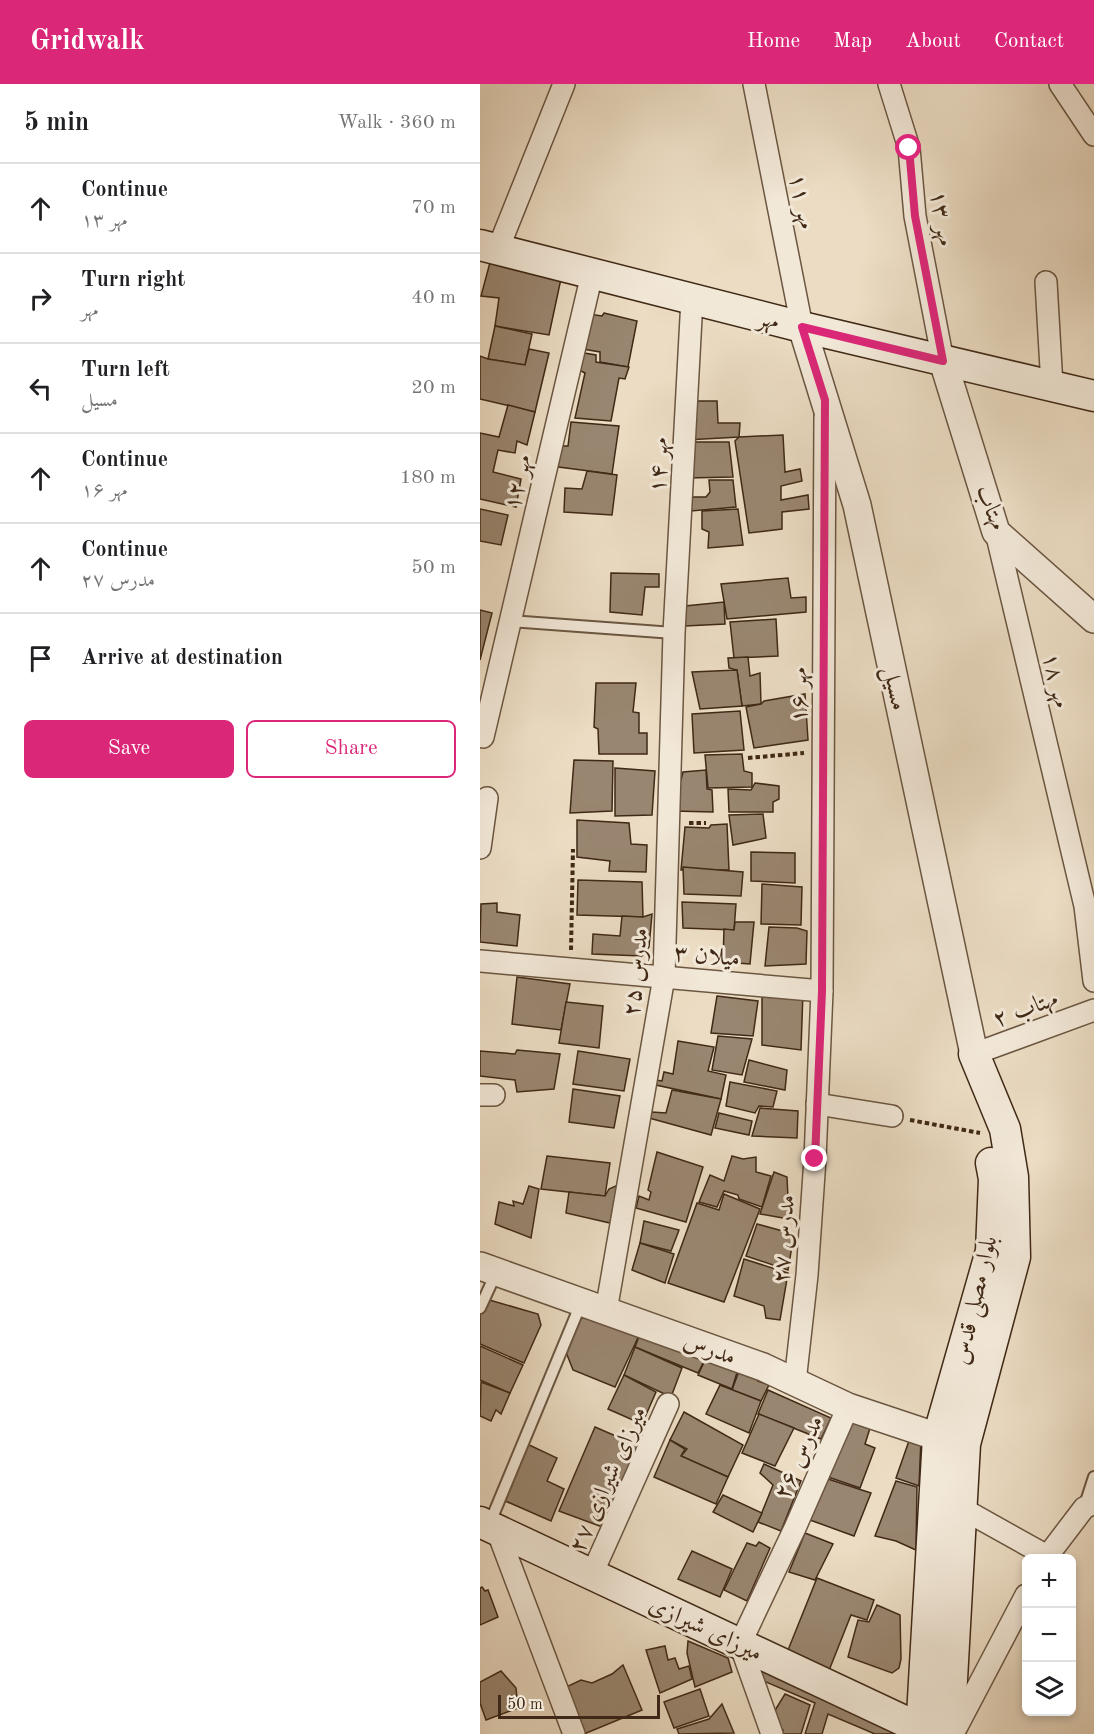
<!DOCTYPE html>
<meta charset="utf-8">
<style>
body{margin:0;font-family:"Old Standard TT",Amiri,serif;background:#f6f6f6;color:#202124}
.controls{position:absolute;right:18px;bottom:18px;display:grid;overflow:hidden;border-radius:9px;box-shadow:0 3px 9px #0003}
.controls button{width:54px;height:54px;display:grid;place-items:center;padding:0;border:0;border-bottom:2px solid #e0e0e0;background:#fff;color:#202124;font:30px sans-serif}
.scale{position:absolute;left:18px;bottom:15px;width:162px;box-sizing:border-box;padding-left:6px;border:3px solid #402916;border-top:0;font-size:16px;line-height:21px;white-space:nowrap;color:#402916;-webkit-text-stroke:4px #f2e8d8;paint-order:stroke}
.stop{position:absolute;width:18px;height:18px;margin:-14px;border:4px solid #db2777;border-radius:50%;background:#fff}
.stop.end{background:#db2777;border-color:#fff;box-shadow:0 2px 6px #0008}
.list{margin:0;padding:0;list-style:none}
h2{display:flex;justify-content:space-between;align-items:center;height:78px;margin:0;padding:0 24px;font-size:26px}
h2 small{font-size:20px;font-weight:400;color:#757577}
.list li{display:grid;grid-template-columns:39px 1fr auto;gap:18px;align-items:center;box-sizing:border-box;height:90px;padding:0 24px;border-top:2px solid #e0e0e0}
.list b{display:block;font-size:22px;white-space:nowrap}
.list p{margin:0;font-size:20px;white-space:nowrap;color:#757577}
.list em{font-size:20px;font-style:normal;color:#757577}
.actions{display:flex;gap:12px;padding:18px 24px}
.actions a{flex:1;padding:14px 0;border:2px solid #db2777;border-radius:9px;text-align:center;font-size:21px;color:#db2777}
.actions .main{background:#db2777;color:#fff}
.icon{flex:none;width:33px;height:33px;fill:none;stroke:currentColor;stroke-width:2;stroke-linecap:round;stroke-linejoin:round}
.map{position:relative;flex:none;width:614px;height:1650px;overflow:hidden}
header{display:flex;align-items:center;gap:36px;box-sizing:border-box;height:84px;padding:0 30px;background:#db2777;color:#fff}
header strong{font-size:28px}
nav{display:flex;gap:33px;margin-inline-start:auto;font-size:21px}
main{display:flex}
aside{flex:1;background:#fff}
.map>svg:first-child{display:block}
.building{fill:#998670;stroke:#402916;stroke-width:1.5}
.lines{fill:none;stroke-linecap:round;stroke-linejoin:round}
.service-casing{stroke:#6b5641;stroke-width:14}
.minor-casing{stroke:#6b5641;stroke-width:24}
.tertiary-casing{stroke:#6b5641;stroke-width:30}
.secondary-casing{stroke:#402916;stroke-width:33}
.path{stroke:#402916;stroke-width:4;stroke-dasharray:4.5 3;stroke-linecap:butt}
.service{stroke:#f2e8d8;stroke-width:10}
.minor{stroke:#f2e8d8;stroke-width:21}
.tertiary{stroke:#f2e8d8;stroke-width:27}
.secondary{stroke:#f2e8d8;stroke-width:30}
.route{stroke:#db2777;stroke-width:8}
.labels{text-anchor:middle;stroke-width:6;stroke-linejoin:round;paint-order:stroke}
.street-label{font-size:24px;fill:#402916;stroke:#f2e8d8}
</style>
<header>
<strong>Gridwalk</strong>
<nav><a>Home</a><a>Map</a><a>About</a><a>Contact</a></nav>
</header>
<main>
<aside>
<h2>5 min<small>Walk · 360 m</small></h2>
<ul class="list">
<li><svg class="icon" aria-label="ahead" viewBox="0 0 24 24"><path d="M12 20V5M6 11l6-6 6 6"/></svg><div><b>Continue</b><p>مهر ۱۳</p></div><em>70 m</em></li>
<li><svg class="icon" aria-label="right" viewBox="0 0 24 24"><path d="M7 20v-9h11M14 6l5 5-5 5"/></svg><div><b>Turn right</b><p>مهر</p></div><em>40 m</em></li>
<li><svg class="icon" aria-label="left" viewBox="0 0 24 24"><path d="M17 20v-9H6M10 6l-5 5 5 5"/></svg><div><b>Turn left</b><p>مسیل</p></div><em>20 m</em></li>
<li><svg class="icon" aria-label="ahead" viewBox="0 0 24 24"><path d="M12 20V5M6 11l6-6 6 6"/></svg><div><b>Continue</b><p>مهر ۱۶</p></div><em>180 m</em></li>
<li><svg class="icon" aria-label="ahead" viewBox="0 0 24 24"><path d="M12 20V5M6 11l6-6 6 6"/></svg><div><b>Continue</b><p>مدرس ۲۷</p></div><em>50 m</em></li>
<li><svg class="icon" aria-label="arrive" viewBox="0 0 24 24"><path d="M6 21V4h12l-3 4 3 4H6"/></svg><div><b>Arrive at destination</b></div></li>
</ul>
<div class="actions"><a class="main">Save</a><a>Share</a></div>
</aside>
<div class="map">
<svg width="614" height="1650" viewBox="0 0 614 1650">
<rect width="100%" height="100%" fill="#ebdcc3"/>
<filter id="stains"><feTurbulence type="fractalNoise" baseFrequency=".00333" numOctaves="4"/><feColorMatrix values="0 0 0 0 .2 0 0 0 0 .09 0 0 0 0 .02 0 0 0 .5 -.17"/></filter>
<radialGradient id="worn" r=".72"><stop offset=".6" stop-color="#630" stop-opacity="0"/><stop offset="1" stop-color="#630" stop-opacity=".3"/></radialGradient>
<g class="building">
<path d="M12,171L82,190L69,251L15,242L19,214L1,212Z"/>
<path d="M124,229L157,237L148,283L120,278V268L102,265L109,230L122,232Z"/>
<path d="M15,242L52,250L45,281L8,275Z"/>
<path d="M49,265L69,269L55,328L0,315V272L8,275L45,281Z"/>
<path d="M98,268L116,271V278L149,283L145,295L139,294L131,337L95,334L105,289L99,286Z"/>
<path d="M209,317H237L238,339H260L259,353L206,356Z"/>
<path d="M28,321L55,328L47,361L37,357L35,369L18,366L13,388L41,395L36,423L0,415V349L19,353Z"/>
<path d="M91,338L139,342L132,390L71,382L74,362H88Z"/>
<path d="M303,351L305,388L320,385L322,397L301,402V416L328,411L329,425L302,428V445L269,449L255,357L259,353Z"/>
<path d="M208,358H249L253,393L206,394Z"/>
<path d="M107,387L137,391L132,431L84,428L85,404L102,405Z"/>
<path d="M229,396H253L256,423L211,427V413H226L230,408Z"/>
<path d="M0,425L28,431L21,461L0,457Z"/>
<path d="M258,425L263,461L228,464L229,448L222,445V427Z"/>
<path d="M131,489L179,490V503H165L162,531L130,528Z"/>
<path d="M308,494L311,514L326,513V528L247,535L241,500Z"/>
<path d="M244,518L245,540L205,542V522Z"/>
<path d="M0,526L12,529L0,576Z"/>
<path d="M296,535L298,572L254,574L250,538Z"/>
<path d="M268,573L270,592L280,589L281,620L262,622L257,586L249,584L248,574Z"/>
<path d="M257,586L262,622L220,625L212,588Z"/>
<path d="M116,599H156L153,628L159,629V649H167V670H119L118,645L114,643Z"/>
<path d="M325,610L328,656L274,664L266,623L281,620L284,617Z"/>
<path d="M260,627L264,666L214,669L212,630Z"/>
<path d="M262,670L264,687L272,689V703L228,704L225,671Z"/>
<path d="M94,676L133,677L132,727L90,729Z"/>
<path d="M135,684L175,687L172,731L135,732Z"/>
<path d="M226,686L227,705L232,706L233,728L193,727L190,695L201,696L203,688Z"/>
<path d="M275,699L299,702V715L293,718V728H249L248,705L271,706Z"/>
<path d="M283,730L286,754L253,761L249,731Z"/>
<path d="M97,736L149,739L151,760L167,761L166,788L129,787L130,777L97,773Z"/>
<path d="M247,740L249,786H201L205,743L229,744L231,741Z"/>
<path d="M271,768L315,769V799L271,797Z"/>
<path d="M203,783L263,788L261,812L204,810Z"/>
<path d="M98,796L162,798L163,833L97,831Z"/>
<path d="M282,800L322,803L321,841L281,840Z"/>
<path d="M202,818L256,820L254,846L203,844Z"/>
<path d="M17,819V828L40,831L37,862L0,858L1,820Z"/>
<path d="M172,830L169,863L162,872L112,870L113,850L140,852L142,832L163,833Z"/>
<path d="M255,838H274L270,880L243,878L244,845L254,846Z"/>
<path d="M289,843L317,844L327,847L326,880L285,882Z"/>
<path d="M37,893L90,900L81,946L32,940Z"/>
<path d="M282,902L323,907L321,966L282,961Z"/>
<path d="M237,912L278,917L273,952L231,949Z"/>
<path d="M86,918L123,922L119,964L79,959Z"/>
<path d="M238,952L272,955L262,991L232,986Z"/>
<path d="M198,957L234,963L228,987L246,991L241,1015L176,1001L175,996L182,997L184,988L193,990Z"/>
<path d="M37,966L80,970L74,1005L37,1008L35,996L0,992V967L35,970Z"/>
<path d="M98,967L150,975L144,1007L93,1000Z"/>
<path d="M269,976L307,986L305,1006L264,998Z"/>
<path d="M250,998L297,1007L293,1023L279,1022L275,1029L246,1022Z"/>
<path d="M93,1005L140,1012L134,1044L89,1038Z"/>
<path d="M192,1006L241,1015L231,1051L169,1034L172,1028L186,1029Z"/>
<path d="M280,1024L318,1027L317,1054L272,1052Z"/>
<path d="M239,1029L272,1037L269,1051L235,1044Z"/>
<path d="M177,1068L223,1083L206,1138L156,1124L159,1112L169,1116L171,1108L168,1106Z"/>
<path d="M67,1072L130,1079L125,1112L61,1105Z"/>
<path d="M252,1072L263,1075L276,1073V1088L291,1092L282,1123L259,1115L258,1111L244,1107L237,1123L219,1118L230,1091L244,1097Z"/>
<path d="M294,1088L307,1093L309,1135L280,1130Z"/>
<path d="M138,1101L130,1139L86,1129L89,1108L125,1112L129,1105Z"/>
<path d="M49,1102L59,1105L51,1154L15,1140L19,1118L34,1122L33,1117L43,1120Z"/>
<path d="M244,1110L280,1125L244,1218L188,1199L217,1119L239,1126Z"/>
<path d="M164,1137L199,1146L191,1167L160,1159Z"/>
<path d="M277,1140L314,1150L308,1186L266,1172Z"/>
<path d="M160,1159L194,1170L185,1199L152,1186Z"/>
<path d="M264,1175L308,1189L300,1236L286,1234L284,1222L254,1212Z"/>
<path d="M6,1215L58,1230L61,1241L44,1279L0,1260V1228Z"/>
<path d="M107,1223L162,1245L135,1303L93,1286L84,1263L96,1234H103Z"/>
<path d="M163,1242L226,1273L218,1289L155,1263Z"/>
<path d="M0,1262L43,1281L30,1309L0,1296Z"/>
<path d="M155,1263L202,1284L191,1313L144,1291Z"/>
<path d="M228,1270L258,1285L252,1305L218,1291Z"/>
<path d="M263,1276L283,1283L278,1297L289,1301L281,1317L252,1306Z"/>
<path d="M144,1291L176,1308L162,1340L128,1325Z"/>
<path d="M1,1298L30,1309L21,1330L16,1326L11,1337L0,1332Z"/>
<path d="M240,1301L281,1317L269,1349L226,1330Z"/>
<path d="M288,1306L351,1334L341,1355L278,1330Z"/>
<path d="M204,1328L263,1361L248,1393L201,1372L207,1365L190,1356Z"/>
<path d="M279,1330L314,1344L295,1382L262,1369Z"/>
<path d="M365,1332L391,1341L385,1360L395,1364L380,1404L348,1393Z"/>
<path d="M115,1343L161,1363L125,1444L79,1427Z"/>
<path d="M431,1351L441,1355L439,1402L416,1394Z"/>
<path d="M190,1356L205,1365L201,1372L248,1393L236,1420L174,1393Z"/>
<path d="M45,1359L77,1374L67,1397L84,1405L71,1437L23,1416Z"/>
<path d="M284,1380L321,1397L301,1447L278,1438L293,1401L280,1389Z"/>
<path d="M348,1395L391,1409L374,1452L330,1436Z"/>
<path d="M416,1397L437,1403L436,1466L416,1457L395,1452Z"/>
<path d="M243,1411L282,1429L273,1448L233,1428Z"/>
<path d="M325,1449L353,1460L335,1496L309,1488Z"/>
<path d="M279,1458L290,1464L267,1517L244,1506L267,1459L276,1462Z"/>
<path d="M212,1467L252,1485L240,1513L198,1495Z"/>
<path d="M337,1494L394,1516L387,1536L371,1531L348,1589L306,1571Z"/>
<path d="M2,1503L5,1507L8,1506L18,1533L0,1541V1504Z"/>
<path d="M397,1521L420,1531L421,1575L419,1584L412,1589L368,1573L378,1536L389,1538Z"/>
<path d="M208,1557L248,1574L252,1588L215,1603L207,1569Z"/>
<path d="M185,1562L188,1576L195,1574L199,1585L209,1582L212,1595L180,1609L166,1566Z"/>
<path d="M272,1576L417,1636L413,1650H395L348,1630L342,1650H325L335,1619L279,1595Z"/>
<path d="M143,1581L162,1626L104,1650L84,1604L101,1596L112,1599L132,1590Z"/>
<path d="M21,1587L36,1604L38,1624L6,1636L0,1619V1598Z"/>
<path d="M220,1605L229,1632L194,1644L184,1618Z"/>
<path d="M305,1610L330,1621L321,1650H302L303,1646H298L294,1628Z"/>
<path d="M242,1620L254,1649L199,1650L197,1645L229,1635Z"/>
</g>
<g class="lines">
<g class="service-casing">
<g id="service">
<path d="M30,537L194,549"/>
<path d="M0,1224L17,1187"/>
<path d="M604,1424L614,1393"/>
<path d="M9,1441L102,1217"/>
</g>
</g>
<g class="minor-casing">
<g id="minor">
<path d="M274,0L322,243"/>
<path d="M409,0L429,64L435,132L463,277"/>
<path d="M580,0L614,51"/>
<path d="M18,165L84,0"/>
<path d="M566,198L572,302"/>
<path d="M516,448L605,822L614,897"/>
<path d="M0,652L3,653L112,190"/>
<path d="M0,764L7,714"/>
<path d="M0,877L342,907"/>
<path d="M494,970L614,926"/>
<path d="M0,1011H14"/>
<path d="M337,1020L412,1032"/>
<path d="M126,1227L184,893L194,549L212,215"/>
<path d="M315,1298L327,1191L335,1075L342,907L345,333"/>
<path d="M481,1424L567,1472"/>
<path d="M17,1446L94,1650"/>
<path d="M566,1474L604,1424L614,1419"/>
<path d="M112,1490L188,1320"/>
<path d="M292,1650L260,1560L315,1444L368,1323"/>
<path d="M473,1650L546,1511"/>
</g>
</g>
<g class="tertiary-casing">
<g id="tertiary">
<path d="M322,243L377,421L494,970"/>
<path d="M463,277L516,448L614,535"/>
<path d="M0,1182L283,1283L368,1323L458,1353"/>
</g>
</g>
<g class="secondary-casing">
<g id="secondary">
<path d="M0,161L322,243L614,312"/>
<path d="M0,1438L452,1650"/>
<path d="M441,1650L458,1353L511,1167L514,1095L511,1079"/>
<path d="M469,1650L485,1360L535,1173L533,1093L525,1045L494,970"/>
</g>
</g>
<g class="path">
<path d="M268,674L324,669"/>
<path d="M209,739H226"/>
<path d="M91,866L93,765"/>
<path d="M430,1036L500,1049"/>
</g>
<use href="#service" class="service"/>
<use href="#minor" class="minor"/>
<use href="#tertiary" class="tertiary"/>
<use href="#secondary" class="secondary"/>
</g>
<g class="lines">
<path class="route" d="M335,1075L342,907L345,316L322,243L463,277L435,132L429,64"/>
</g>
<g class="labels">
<g class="street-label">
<text transform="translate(323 117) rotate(79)" y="8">مهر ۱۱</text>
<text transform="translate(463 134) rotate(81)" y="8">مهر ۱۳</text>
<text transform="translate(289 235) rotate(14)" y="8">مهر</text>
<text transform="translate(178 381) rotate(-87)" y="8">مهر ۱۴</text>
<text transform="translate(37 398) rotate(-77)" y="8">مهر ۱۲</text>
<text transform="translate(512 423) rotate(68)" y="8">مهتاب</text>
<text transform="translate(577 596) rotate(77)" y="8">مهر ۱۸</text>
<text transform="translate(416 604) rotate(78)" y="8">مسیل</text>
<text transform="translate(318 611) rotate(-90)" y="8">مهر ۱۶</text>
<text transform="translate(227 871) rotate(5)" y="8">میلان ۳</text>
<text transform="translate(155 888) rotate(-84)" y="8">مدرس ۲۵</text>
<text transform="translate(545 924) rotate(-20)" y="8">مهتاب ۲</text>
<text transform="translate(303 1155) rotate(-86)" y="8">مدرس ۲۷</text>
<text transform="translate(494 1216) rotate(-77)" y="8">بلوار مصلی قدس</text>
<text transform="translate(230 1264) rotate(20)" y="8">مدرس</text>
<text transform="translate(318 1373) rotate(-66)" y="8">مدرس ۲۶</text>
<text transform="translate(127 1395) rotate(-66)" y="8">میرزای شیرازی ۲۷</text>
<text transform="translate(226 1544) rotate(25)" y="8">میرزای شیرازی</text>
</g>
</g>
<rect width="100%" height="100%" filter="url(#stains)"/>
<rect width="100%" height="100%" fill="url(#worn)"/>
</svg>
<div class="controls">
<button>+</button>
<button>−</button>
<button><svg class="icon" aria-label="layers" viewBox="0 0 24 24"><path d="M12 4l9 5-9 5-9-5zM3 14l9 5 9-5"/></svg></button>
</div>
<div class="scale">50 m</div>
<div class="stop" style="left:429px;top:64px"></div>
<div class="stop end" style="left:335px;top:1075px"></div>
</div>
</main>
